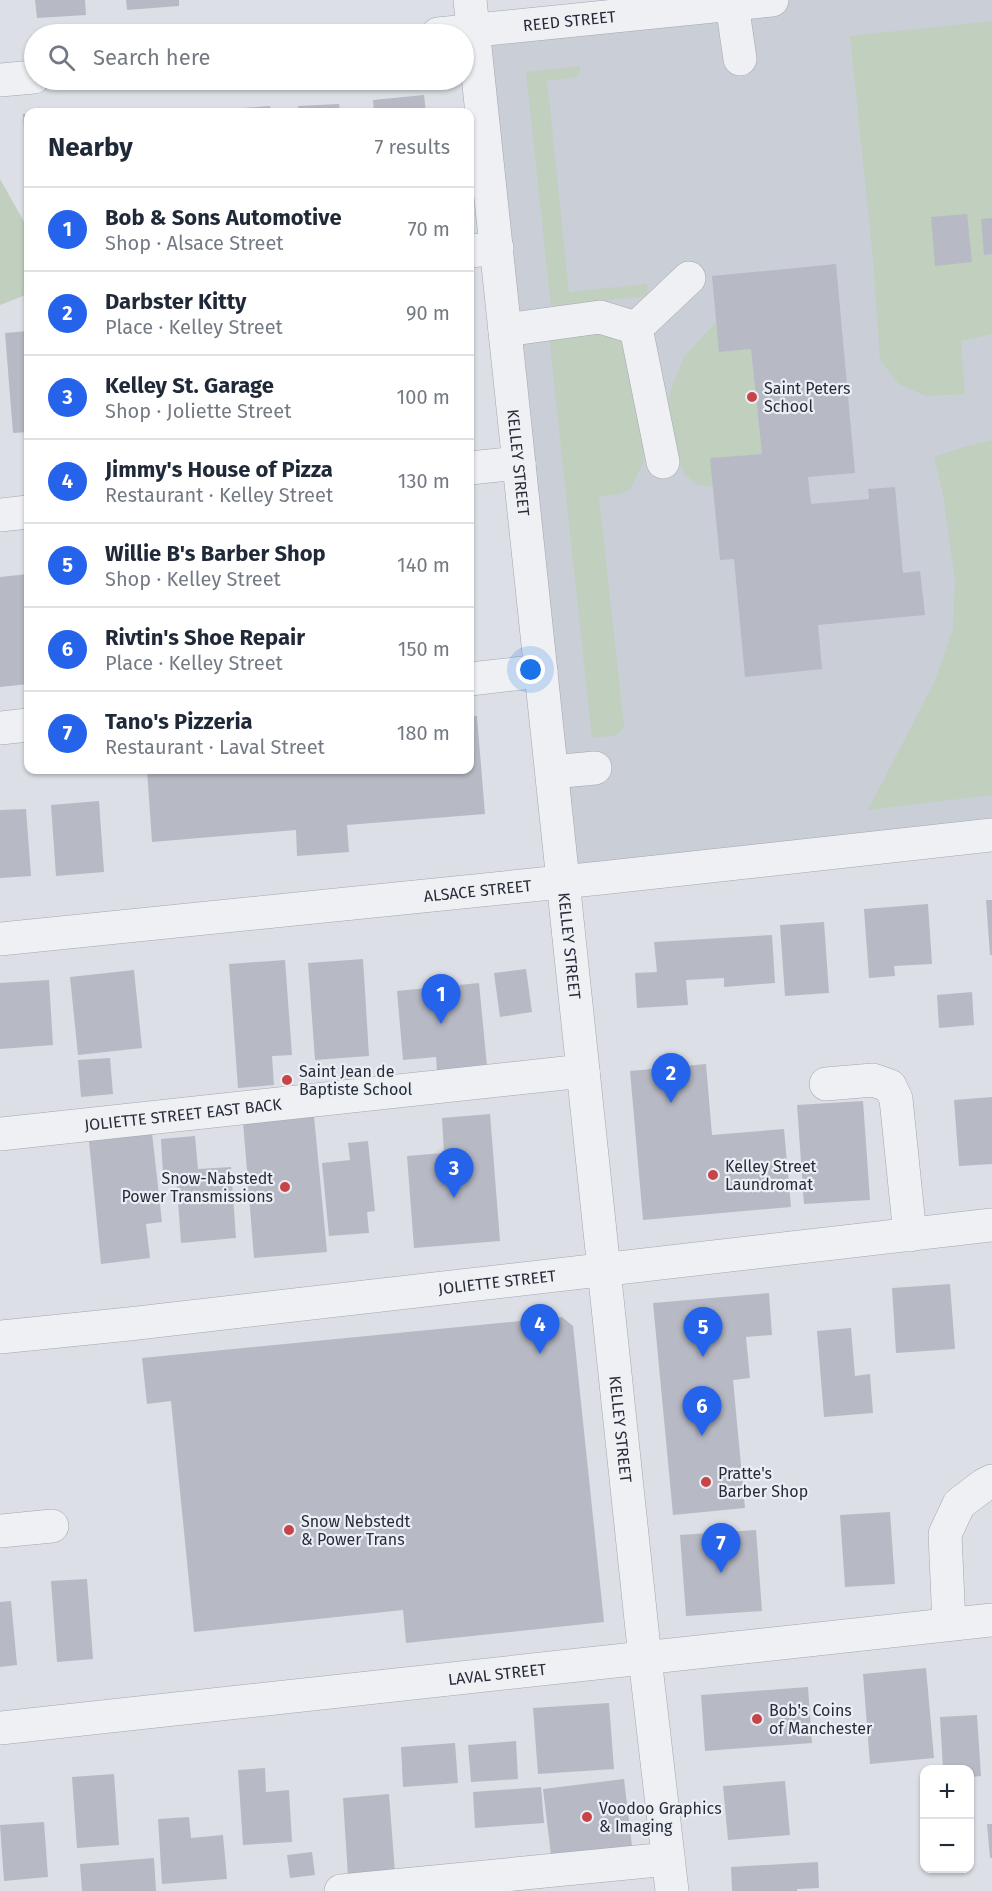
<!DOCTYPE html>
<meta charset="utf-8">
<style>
body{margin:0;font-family:"Fira Sans",sans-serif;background:#f2f2f3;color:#1f2937}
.controls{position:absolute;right:18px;bottom:18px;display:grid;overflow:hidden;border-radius:12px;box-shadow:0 2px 4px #0004}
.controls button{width:54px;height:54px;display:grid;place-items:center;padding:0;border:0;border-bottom:2px solid #e0e1e3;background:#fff;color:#1f2937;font:30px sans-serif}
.you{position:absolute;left:531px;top:670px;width:21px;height:21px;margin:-15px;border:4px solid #fff;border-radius:50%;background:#1a73e8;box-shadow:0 0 0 9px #1a73e833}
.badge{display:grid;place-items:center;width:39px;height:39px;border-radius:50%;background:#2563eb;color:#fff;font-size:20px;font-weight:700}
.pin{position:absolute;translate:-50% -50px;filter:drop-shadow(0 2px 3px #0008)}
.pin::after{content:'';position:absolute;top:32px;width:21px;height:18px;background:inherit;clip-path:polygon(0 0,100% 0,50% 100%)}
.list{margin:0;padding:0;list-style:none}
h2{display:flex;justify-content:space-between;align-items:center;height:78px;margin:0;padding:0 24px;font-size:26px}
h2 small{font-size:20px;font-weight:400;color:#747a83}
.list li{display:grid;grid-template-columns:39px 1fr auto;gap:18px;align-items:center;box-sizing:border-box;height:84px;padding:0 24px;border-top:2px solid #e0e1e3}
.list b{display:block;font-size:22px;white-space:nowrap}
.list p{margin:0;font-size:20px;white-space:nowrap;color:#747a83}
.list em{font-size:20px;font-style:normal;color:#747a83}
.icon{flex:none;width:33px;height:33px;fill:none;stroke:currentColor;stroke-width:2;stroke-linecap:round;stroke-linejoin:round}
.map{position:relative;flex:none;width:992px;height:1891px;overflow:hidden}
.search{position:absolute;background:#fff;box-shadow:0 2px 4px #0004;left:24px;top:24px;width:450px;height:66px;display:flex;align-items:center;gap:15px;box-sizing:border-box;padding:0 21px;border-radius:33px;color:#747a83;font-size:22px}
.panel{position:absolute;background:#fff;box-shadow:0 2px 4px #0004;left:24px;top:108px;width:450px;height:666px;border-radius:12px}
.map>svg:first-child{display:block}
.built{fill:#caced7}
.green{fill:#c0cfbe}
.building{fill:#b7bac5}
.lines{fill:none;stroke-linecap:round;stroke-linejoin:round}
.minor-casing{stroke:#a2a6af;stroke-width:34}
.minor{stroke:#eff0f4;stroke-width:33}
.poi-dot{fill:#c74549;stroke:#ebeef3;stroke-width:2}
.labels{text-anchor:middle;stroke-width:4.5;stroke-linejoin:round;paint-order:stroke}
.street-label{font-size:16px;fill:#272c3b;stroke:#ebeef3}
.poi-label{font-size:16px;fill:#272c3b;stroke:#ebeef3;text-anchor:start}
</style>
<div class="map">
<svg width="992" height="1891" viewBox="0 0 992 1891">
<rect width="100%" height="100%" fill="#dcdfe6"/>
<path class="built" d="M772,0H992V835L564,882L473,30Z"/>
<g class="green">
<path d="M992,21V334L961,341L965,394L926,396L899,384L880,360L873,259L850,36Z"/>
<path d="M580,66V73L576,77L547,81L569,292L647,284L648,296L551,306L526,72Z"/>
<path d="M0,179L28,229V294L0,305Z"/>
<path d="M717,321L720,352L751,349L762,454L711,458L713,487L697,484L684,474L673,441L667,415L670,392L684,357Z"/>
<path d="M600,330L615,336L625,345L643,417V463L630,490L619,494L599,497L624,727L616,735L592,738L549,336Z"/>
<path d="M992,440V795L868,810L935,681L953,629L955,581L943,494L934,457L967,446Z"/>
</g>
<g class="building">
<path d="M35,0H85L86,15L37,18Z"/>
<path d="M126,0H179V6L127,10Z"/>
<path d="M424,95L426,112H374L373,100Z"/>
<path d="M339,104L340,112H299L298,106Z"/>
<path d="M270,106L271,112H217V110Z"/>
<path d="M23,114H28V173H27Z"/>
<path d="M967,214L972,262L935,266L931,217Z"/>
<path d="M992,218V254L984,255L981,219Z"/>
<path d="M836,264L855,473L808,477L811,504L869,499L868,489L895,487L903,573L920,571L925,615L818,625L822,669L745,677L734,559L720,560L710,458L762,454L751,349L719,352L712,276Z"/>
<path d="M28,331V432L13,433L5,333Z"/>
<path d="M28,574V684L0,687V577Z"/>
<path d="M470,716H477L485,814L347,825L349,852L297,856L296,830L152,842L147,770H470Z"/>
<path d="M99,801L104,872L56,876L51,805Z"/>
<path d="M26,809L31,876L0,878V810Z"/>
<path d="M986,900H992V955H990Z"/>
<path d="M928,904L932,964L894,966L895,976L869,978L864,909Z"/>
<path d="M824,922L829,993L785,996L780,925Z"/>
<path d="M772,935L775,983L724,987V978L686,980L688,1005L637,1008L635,973L657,972L654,942Z"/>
<path d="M363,959L369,1056L315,1060L308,963Z"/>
<path d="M285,960L292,1055L272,1056L274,1085L238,1088L229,964Z"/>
<path d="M526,969L532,1012L500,1017L494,973Z"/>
<path d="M134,970L142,1048L78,1055L70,977Z"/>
<path d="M49,980L53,1045L0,1049V983Z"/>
<path d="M479,983L487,1066L437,1071L436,1057L403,1060L397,991Z"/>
<path d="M972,992L974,1025L939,1028L937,995Z"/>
<path d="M110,1058L113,1094L81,1097L78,1060Z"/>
<path d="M706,1064L712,1135L784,1129L791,1207L643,1220L630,1071Z"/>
<path d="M992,1097V1164L959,1166L954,1100Z"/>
<path d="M863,1101L870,1200L804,1204L797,1105Z"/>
<path d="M490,1114L500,1241L414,1248L407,1156L444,1153L442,1118Z"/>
<path d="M314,1116L327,1252L254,1258L243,1122Z"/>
<path d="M152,1133L162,1222L146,1224L150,1258L101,1264L89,1141Z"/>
<path d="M195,1136L198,1169L231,1167L236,1238L181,1243L176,1173L163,1174L161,1139Z"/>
<path d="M368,1141L375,1211L367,1212L369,1233L329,1236L322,1163L350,1160L348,1143Z"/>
<path d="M950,1284L955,1349L896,1353L892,1288Z"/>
<path d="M769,1293L772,1335L746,1337L750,1378L733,1380L745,1508L673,1515L653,1303Z"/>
<path d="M562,1317L573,1326L604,1622L406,1643L403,1610L194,1632L171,1401L147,1404L142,1358Z"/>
<path d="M851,1328L855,1376L870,1374L873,1413L824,1417L817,1331Z"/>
<path d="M890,1512L895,1584L845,1587L840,1515Z"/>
<path d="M756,1530L762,1611L686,1616L680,1535Z"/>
<path d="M87,1579L93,1659L57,1662L51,1581Z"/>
<path d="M11,1601L17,1665L0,1667V1602Z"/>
<path d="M926,1668L934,1758L870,1764L863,1674Z"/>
<path d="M808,1687L812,1743L705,1751L701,1695Z"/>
<path d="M609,1703L614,1769L538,1774L533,1708Z"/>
<path d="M977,1715L981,1776L970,1777V1770H943L940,1717Z"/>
<path d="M516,1741L518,1779L471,1782L468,1745Z"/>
<path d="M455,1743L458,1783L403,1787L401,1747Z"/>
<path d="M265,1768L266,1792L289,1790L292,1842L243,1845L238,1770Z"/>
<path d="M114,1774L119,1845L77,1848L72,1777Z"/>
<path d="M624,1779L632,1846L551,1855L543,1789Z"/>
<path d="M785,1781L790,1835L728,1840L723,1786Z"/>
<path d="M541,1787L544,1823L475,1828L473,1792Z"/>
<path d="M389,1794L395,1873L348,1877L343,1798Z"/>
<path d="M189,1817L191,1838L223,1835L227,1879L162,1884L158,1819Z"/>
<path d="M44,1822L48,1877L4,1881L0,1825Z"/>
<path d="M987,1824H992V1858H990Z"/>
<path d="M312,1852L315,1875L290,1878L287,1855Z"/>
<path d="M154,1858L156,1891H82L80,1864Z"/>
<path d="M818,1862L819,1888L797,1889V1891H732L731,1867Z"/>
</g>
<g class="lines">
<g class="minor-casing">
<g id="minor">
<path id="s1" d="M470,0L645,1658L672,1891"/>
<path d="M732,4L740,59"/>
<path id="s2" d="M438,34L772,0"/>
<path d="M0,80L34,77"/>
<path d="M470,251L497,248"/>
<path d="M636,328L689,278"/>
<path d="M505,330L600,317L636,328L663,462"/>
<path d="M470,468L519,463"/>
<path d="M0,515L28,512"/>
<path d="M470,679L541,671"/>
<path d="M0,728L28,725"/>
<path d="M552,772L595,768"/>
<path id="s3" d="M0,939L601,878L992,835"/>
<path d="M826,1084L873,1080L890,1086L896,1099L910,1235"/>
<path id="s4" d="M0,1134L583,1071"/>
<path id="s5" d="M0,1337L129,1324L992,1225"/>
<path d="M0,1531L52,1526"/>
<path d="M949,1624L945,1534L959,1504L984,1485L992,1481"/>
<path id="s6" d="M0,1728L992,1620"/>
<path d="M341,1891L668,1859"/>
</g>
</g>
<use href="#minor" class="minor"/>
</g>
<g class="poi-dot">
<circle cx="752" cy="397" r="6"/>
<circle cx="287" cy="1080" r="6"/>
<circle cx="713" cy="1175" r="6"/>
<circle cx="285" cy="1187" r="6"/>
<circle cx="706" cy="1482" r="6"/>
<circle cx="289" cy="1530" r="6"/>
<circle cx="757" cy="1719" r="6"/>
<circle cx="587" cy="1817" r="6"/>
</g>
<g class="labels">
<g class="street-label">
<text dy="6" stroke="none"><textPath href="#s2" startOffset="132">REED STREET</textPath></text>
<text dy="6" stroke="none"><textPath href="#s1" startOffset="465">KELLEY STREET</textPath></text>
<text dy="6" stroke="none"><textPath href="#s3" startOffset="480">ALSACE STREET</textPath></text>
<text dy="6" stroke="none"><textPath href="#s1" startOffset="951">KELLEY STREET</textPath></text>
<text dy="6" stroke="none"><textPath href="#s4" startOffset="184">JOLIETTE STREET EAST BACK</textPath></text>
<text dy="6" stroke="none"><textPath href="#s5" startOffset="500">JOLIETTE STREET</textPath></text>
<text dy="6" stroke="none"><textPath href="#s1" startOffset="1437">KELLEY STREET</textPath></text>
<text dy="6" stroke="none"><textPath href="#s6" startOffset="500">LAVAL STREET</textPath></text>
</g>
<g class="poi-label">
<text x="764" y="394">Saint Peters<tspan x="764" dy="18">School</tspan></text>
<text x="299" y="1077">Saint Jean de<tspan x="299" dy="18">Baptiste School</tspan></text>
<text x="725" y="1172">Kelley Street<tspan x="725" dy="18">Laundromat</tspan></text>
<text x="273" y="1184" text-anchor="end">Snow-Nabstedt<tspan x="273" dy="18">Power Transmissions</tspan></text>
<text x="718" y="1479">Pratte's<tspan x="718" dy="18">Barber Shop</tspan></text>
<text x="301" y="1527">Snow Nebstedt<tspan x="301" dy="18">&amp; Power Trans</tspan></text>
<text x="769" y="1716">Bob's Coins<tspan x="769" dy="18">of Manchester</tspan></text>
<text x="599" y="1814">Voodoo Graphics<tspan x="599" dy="18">&amp; Imaging</tspan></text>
</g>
</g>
</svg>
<div class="controls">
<button>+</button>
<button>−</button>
</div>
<div class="you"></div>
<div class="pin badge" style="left:441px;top:1024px">1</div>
<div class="pin badge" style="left:671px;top:1103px">2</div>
<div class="pin badge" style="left:454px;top:1198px">3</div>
<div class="pin badge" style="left:540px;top:1354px">4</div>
<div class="pin badge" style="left:703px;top:1357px">5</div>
<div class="pin badge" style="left:702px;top:1436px">6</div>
<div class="pin badge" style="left:721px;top:1573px">7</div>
<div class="search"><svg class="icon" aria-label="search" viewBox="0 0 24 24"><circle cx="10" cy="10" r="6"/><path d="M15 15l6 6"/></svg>Search here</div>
<section class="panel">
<h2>Nearby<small>7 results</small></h2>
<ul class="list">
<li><span class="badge">1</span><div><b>Bob &amp; Sons Automotive</b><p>Shop · Alsace Street</p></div><em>70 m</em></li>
<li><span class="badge">2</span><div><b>Darbster Kitty</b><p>Place · Kelley Street</p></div><em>90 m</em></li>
<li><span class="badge">3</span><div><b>Kelley St. Garage</b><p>Shop · Joliette Street</p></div><em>100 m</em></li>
<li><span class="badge">4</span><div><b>Jimmy's House of Pizza</b><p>Restaurant · Kelley Street</p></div><em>130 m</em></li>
<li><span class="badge">5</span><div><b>Willie B's Barber Shop</b><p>Shop · Kelley Street</p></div><em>140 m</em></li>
<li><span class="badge">6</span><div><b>Rivtin's Shoe Repair</b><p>Place · Kelley Street</p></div><em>150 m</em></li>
<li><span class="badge">7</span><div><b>Tano's Pizzeria</b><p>Restaurant · Laval Street</p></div><em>180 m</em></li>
</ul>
</section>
</div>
